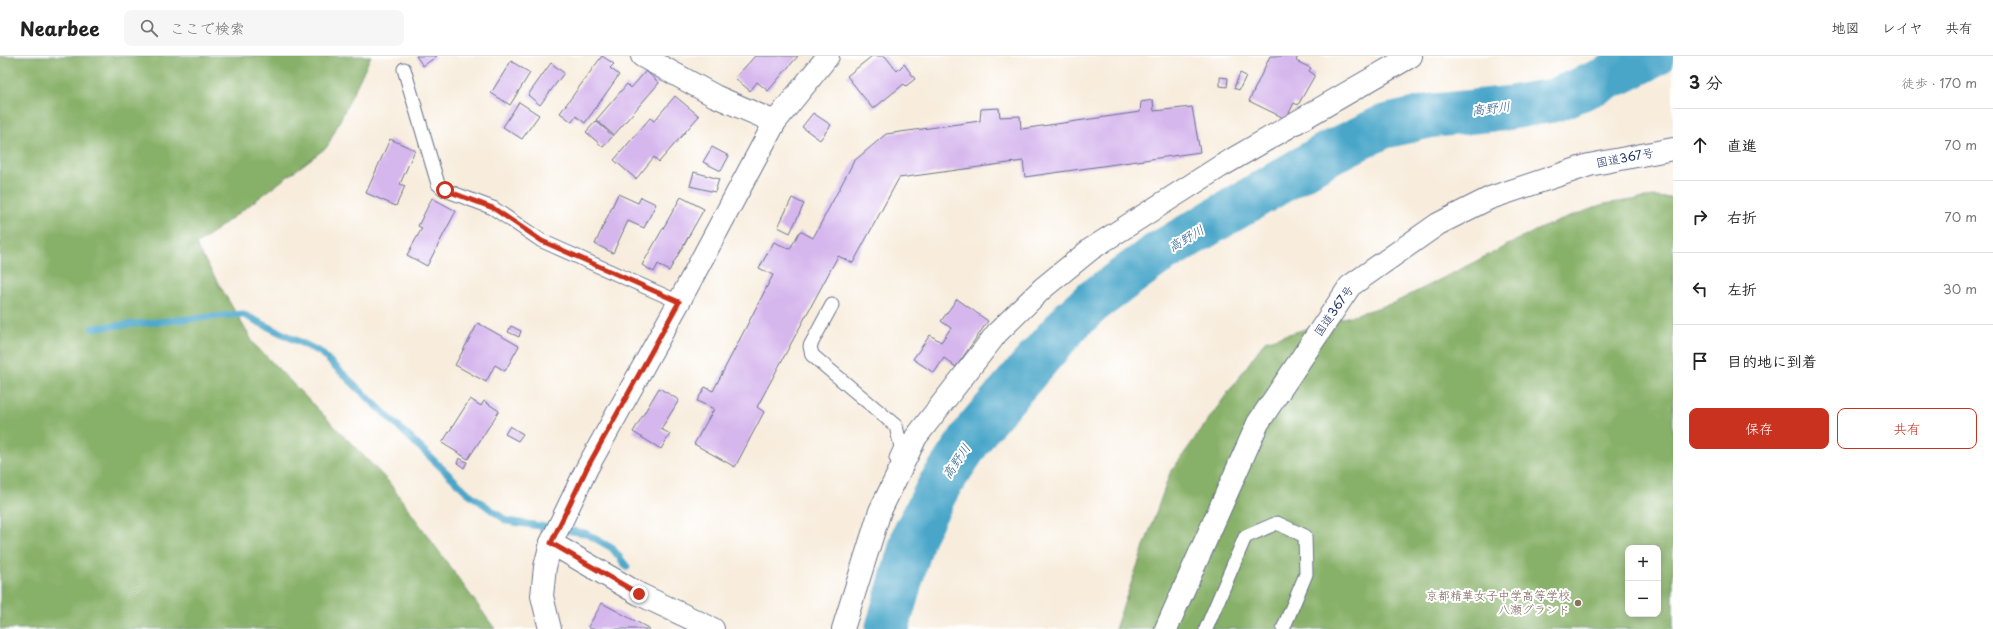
<!DOCTYPE html>
<html lang="ja">
<meta charset="utf-8">
<style>
body{margin:0;font-family:"Playpen Sans","Klee One",sans-serif;background:#f6f6f6;color:#222}
.controls{position:absolute;right:12px;bottom:12px;display:grid;overflow:hidden;border-radius:8px;box-shadow:0 2px 10px #0003}
.controls button{width:36px;height:36px;display:grid;place-items:center;padding:0;border:0;border-bottom:1px solid #e0e0e0;background:#fff;color:#222;font:20px sans-serif}
.stop{position:absolute;width:12px;height:12px;margin:-9px;border:3px solid #c8321e;border-radius:50%;background:#fff}
.stop.end{background:#c8321e;border-color:#fff;box-shadow:0 1px 4px #0008}
.list{margin:0;padding:0;list-style:none}
h2{display:flex;justify-content:space-between;align-items:center;height:52px;margin:0;padding:0 16px;font-size:17px}
h2 small{font-size:13px;font-weight:400;color:#767676}
.list li{display:grid;grid-template-columns:26px 1fr auto;gap:12px;align-items:center;box-sizing:border-box;height:72px;padding:0 16px;border-top:1px solid #e0e0e0}
.list b{display:block;font-size:15px;white-space:nowrap}
.list em{font-size:13px;font-style:normal;color:#767676}
.actions{display:flex;gap:8px;padding:12px 16px}
.actions a{flex:1;padding:9px 0;border:1px solid #c8321e;border-radius:8px;text-align:center;font-size:14px;color:#c8321e}
.actions .main{background:#c8321e;color:#fff}
.icon{flex:none;width:22px;height:22px;fill:none;stroke:currentColor;stroke-width:2;stroke-linecap:round;stroke-linejoin:round}
.map{position:relative;flex:none;width:1673px;height:573px;overflow:hidden}
header{display:flex;align-items:center;gap:24px;box-sizing:border-box;height:56px;padding:0 20px;background:#fff;border-bottom:1px solid #e0e0e0}
header strong{font-size:19px}
nav{display:flex;gap:22px;margin-inline-start:auto;font-size:14px}
.search{width:280px;height:36px;background:#f6f6f6;display:flex;align-items:center;gap:10px;box-sizing:border-box;padding:0 14px;border-radius:8px;color:#767676;font-size:15px}
main{display:flex}
aside{flex:1;background:#fff}
.map>svg:first-child{display:block}
.forest{fill:#87b067;stroke:#517062;fill-rule:evenodd}
.lines{fill:none;stroke-linecap:round;stroke-linejoin:round}
.stream{stroke:#4aa6c9;stroke-width:7}
.river{stroke:#4aa6c9;stroke-width:44}
.building{fill:#d5b6ed}
.service-casing{stroke:#68728a;stroke-width:15}
.minor-casing{stroke:#68728a;stroke-width:24}
.tertiary-casing{stroke:#68728a;stroke-width:24}
.trunk-casing{stroke:#68728a;stroke-width:24}
.service{stroke:#fff;stroke-width:13}
.minor{stroke:#fff;stroke-width:22}
.tertiary{stroke:#fff;stroke-width:22}
.trunk{stroke:#fff;stroke-width:22}
.route{stroke:#c8321e;stroke-width:5}
.education-dot{fill:#8d6e63;stroke:#fff;stroke-width:1.5}
.labels{text-anchor:middle;stroke-width:4;stroke-linejoin:round;paint-order:stroke}
.street-label{font-size:12px;fill:#1b2f5e;stroke:#fff}
.education-label{font-size:12px;fill:#785e54;stroke:#fff;text-anchor:end}
.water-label{font-size:13px;font-style:italic;fill:#2e5f89;stroke:#fff}
</style>
<header>
<strong>Nearbee</strong>
<div class="search"><svg class="icon" aria-label="search" viewBox="0 0 24 24"><circle cx="10" cy="10" r="6"/><path d="M15 15l6 6"/></svg>ここで検索</div>
<nav><a>地図</a><a>レイヤ</a><a>共有</a></nav>
</header>
<main>
<div class="map">
<svg width="1673" height="573" viewBox="0 0 1673 573">
<rect width="100%" height="100%" fill="#fff"/>
<filter id="ink" filterUnits="userSpaceOnUse"><feTurbulence type="fractalNoise" baseFrequency=".025" numOctaves="2"/><feDisplacementMap in="SourceGraphic" scale="8" xChannelSelector="R" yChannelSelector="G"/><feConvolveMatrix kernelMatrix="1 2 1 2 8 2 1 2 1" color-interpolation-filters="sRGB"/></filter>
<filter id="wash" filterUnits="userSpaceOnUse"><feTurbulence type="fractalNoise" baseFrequency=".012" numOctaves="4" result="noise"/><feDisplacementMap in="SourceGraphic" scale="16" xChannelSelector="R" yChannelSelector="G"/><feGaussianBlur stdDeviation="0.9" result="paint"/><feColorMatrix in="noise" values="0 0 0 0 0 0 0 0 0 0 0 0 0 0 0 0 0 1.4 0 .05"/><feComposite in="paint" operator="in"/></filter>
<g filter="url(#wash)">
<rect width="100%" height="100%" fill="#f8eddd"/>
<g class="forest">
<path d="M0,0H371L327,91L196,189L254,288L388,425L495,573H0Z"/>
<path d="M1653,141L1673,142V573H1115L1170,417L1265,285L1394,247L1541,172L1604,148ZM1628,492H1658V558H1628Z"/>
</g>
<g class="lines">
<path class="stream" d="M92,272L242,258L320,296L468,437L507,465L585,477L612,492L627,511"/>
<path class="river" d="M887,573L914,479L939,430L978,372L1071,265L1092,246L1156,199L1327,98L1383,71L1430,60L1508,52L1555,44L1619,17L1653,0"/>
</g>
<g id="blocks">
<g class="building">
<path d="M416,0H437L423,10Z"/>
<path d="M602,0L614,8L610,12L619,19L585,67L576,60L572,66L560,57Z"/>
<path d="M755,0H798L768,35L757,26L750,35L735,22Z"/>
<path d="M872,0H885L897,15L904,8L915,23L906,30L904,28L873,53L847,20Z"/>
<path d="M1270,0H1298L1296,5L1311,12L1309,15L1315,19L1298,49L1294,47L1286,63L1249,45Z"/>
<path d="M511,5L530,17L510,49L491,37Z"/>
<path d="M551,7L564,17L540,49L528,39Z"/>
<path d="M646,15L659,27L614,79L596,64L627,28L631,32Z"/>
<path d="M1240,17L1246,20L1239,34L1234,32Z"/>
<path d="M1220,21L1228,22L1227,31L1220,30Z"/>
<path d="M675,40L699,60L659,106L654,101L636,123L614,104L650,62L654,65Z"/>
<path d="M1153,44L1154,55L1192,51L1200,96L1025,121L1023,105L899,122L853,207L838,200L757,351L764,356L735,411L694,388L714,353L697,345L705,331L713,335L773,219L759,212L774,186L790,193L800,175L813,182L854,105L886,78L980,65L981,53L999,52L1000,61L1020,60L1021,73L1140,56L1141,46Z"/>
<path d="M519,46L539,59L522,83L503,71Z"/>
<path d="M813,57L831,69L820,84L802,71Z"/>
<path d="M596,65L613,80L603,91L586,76Z"/>
<path d="M390,83L415,94L400,128L405,130L396,150L366,137Z"/>
<path d="M712,91L729,100L721,115L703,106Z"/>
<path d="M694,116L719,123L715,136L690,130Z"/>
<path d="M618,138L638,147L641,141L656,148L644,172L628,165L613,197L595,188Z"/>
<path d="M681,141L704,153L669,215L658,208L654,216L642,209Z"/>
<path d="M432,142L456,155L427,210L407,199L422,172L418,170Z"/>
<path d="M792,142L804,148L790,177L778,171Z"/>
<path d="M957,243L988,265L956,311L944,302L934,317L913,303L930,279L941,286L951,272L941,265Z"/>
<path d="M478,267L519,290L505,315L495,309L486,326L455,309Z"/>
<path d="M511,270L521,275L519,281L508,276Z"/>
<path d="M659,332L679,344L661,373L670,378L661,393L633,376Z"/>
<path d="M470,343L481,350L484,345L499,355L468,403L442,387Z"/>
<path d="M510,370L523,378L518,385L505,378Z"/>
<path d="M459,402L467,406L464,412L457,407Z"/>
<path d="M602,547L650,573H591L588,571Z"/>
</g>
</g>
</g>
<g filter="url(#ink)">
<use href="#blocks" fill-opacity="0" stroke="#68728a" stroke-width="1"/>
<g class="lines">
<g class="service-casing">
<g id="service">
<path d="M404,13L438,128L445,134L493,152L542,185L679,246"/>
<path d="M832,249L810,290L812,299L896,370L901,391L896,402"/>
<path d="M1206,573L1245,481L1277,467L1305,480L1306,518L1283,573"/>
</g>
</g>
<g class="minor-casing">
<g id="minor">
<path d="M642,0L715,40L775,66"/>
<path d="M551,487L639,538L713,573"/>
<path d="M843,573L880,455L916,381L997,277L1043,232L1091,193L1221,110L1411,0"/>
</g>
</g>
<g class="tertiary-casing">
<path id="tertiary" d="M550,573L542,540L545,511L551,487L587,412L679,246L775,66L828,0"/>
</g>
<g class="trunk-casing">
<path id="trunk" d="M1166,573L1258,367L1350,230L1438,168L1490,142L1589,109L1673,93"/>
</g>
<use href="#service" class="service"/>
<use href="#minor" class="minor"/>
<use href="#tertiary" class="tertiary"/>
<use href="#trunk" class="trunk"/>
</g>
</g>
<g class="lines" filter="url(#ink)">
<path class="route" d="M445,134L493,152L542,185L679,246L587,412L551,487L639,538"/>
</g>
<circle class="education-dot" cx="1578" cy="547" r="4"/>
<g class="labels">
<g class="street-label">
<text transform="translate(1625 102) rotate(-11)" y="4">国道367号</text>
<text transform="translate(1334 255) rotate(-55)" y="4">国道367号</text>
</g>
<g class="education-label">
<text x="1570" y="544">京都精華女子中学高等学校<tspan x="1570" dy="14">八瀬グランド</tspan></text>
</g>
<g class="water-label">
<text transform="translate(1491 52) rotate(-7)" y="5">高野川</text>
<text transform="translate(1186 182) rotate(-31)" y="5">高野川</text>
<text transform="translate(956 405) rotate(-56)" y="5">高野川</text>
</g>
</g>
</svg>
<div class="controls">
<button>+</button>
<button>−</button>
</div>
<div class="stop" style="left:445px;top:134px"></div>
<div class="stop end" style="left:639px;top:538px"></div>
</div>
<aside>
<h2>3 分<small>徒歩 · 170 m</small></h2>
<ul class="list">
<li><svg class="icon" aria-label="ahead" viewBox="0 0 24 24"><path d="M12 20V5M6 11l6-6 6 6"/></svg><div><b>直進</b></div><em>70 m</em></li>
<li><svg class="icon" aria-label="right" viewBox="0 0 24 24"><path d="M7 20v-9h11M14 6l5 5-5 5"/></svg><div><b>右折</b></div><em>70 m</em></li>
<li><svg class="icon" aria-label="left" viewBox="0 0 24 24"><path d="M17 20v-9H6M10 6l-5 5 5 5"/></svg><div><b>左折</b></div><em>30 m</em></li>
<li><svg class="icon" aria-label="arrive" viewBox="0 0 24 24"><path d="M6 21V4h12l-3 4 3 4H6"/></svg><div><b>目的地に到着</b></div></li>
</ul>
<div class="actions"><a class="main">保存</a><a>共有</a></div>
</aside>
</main>
